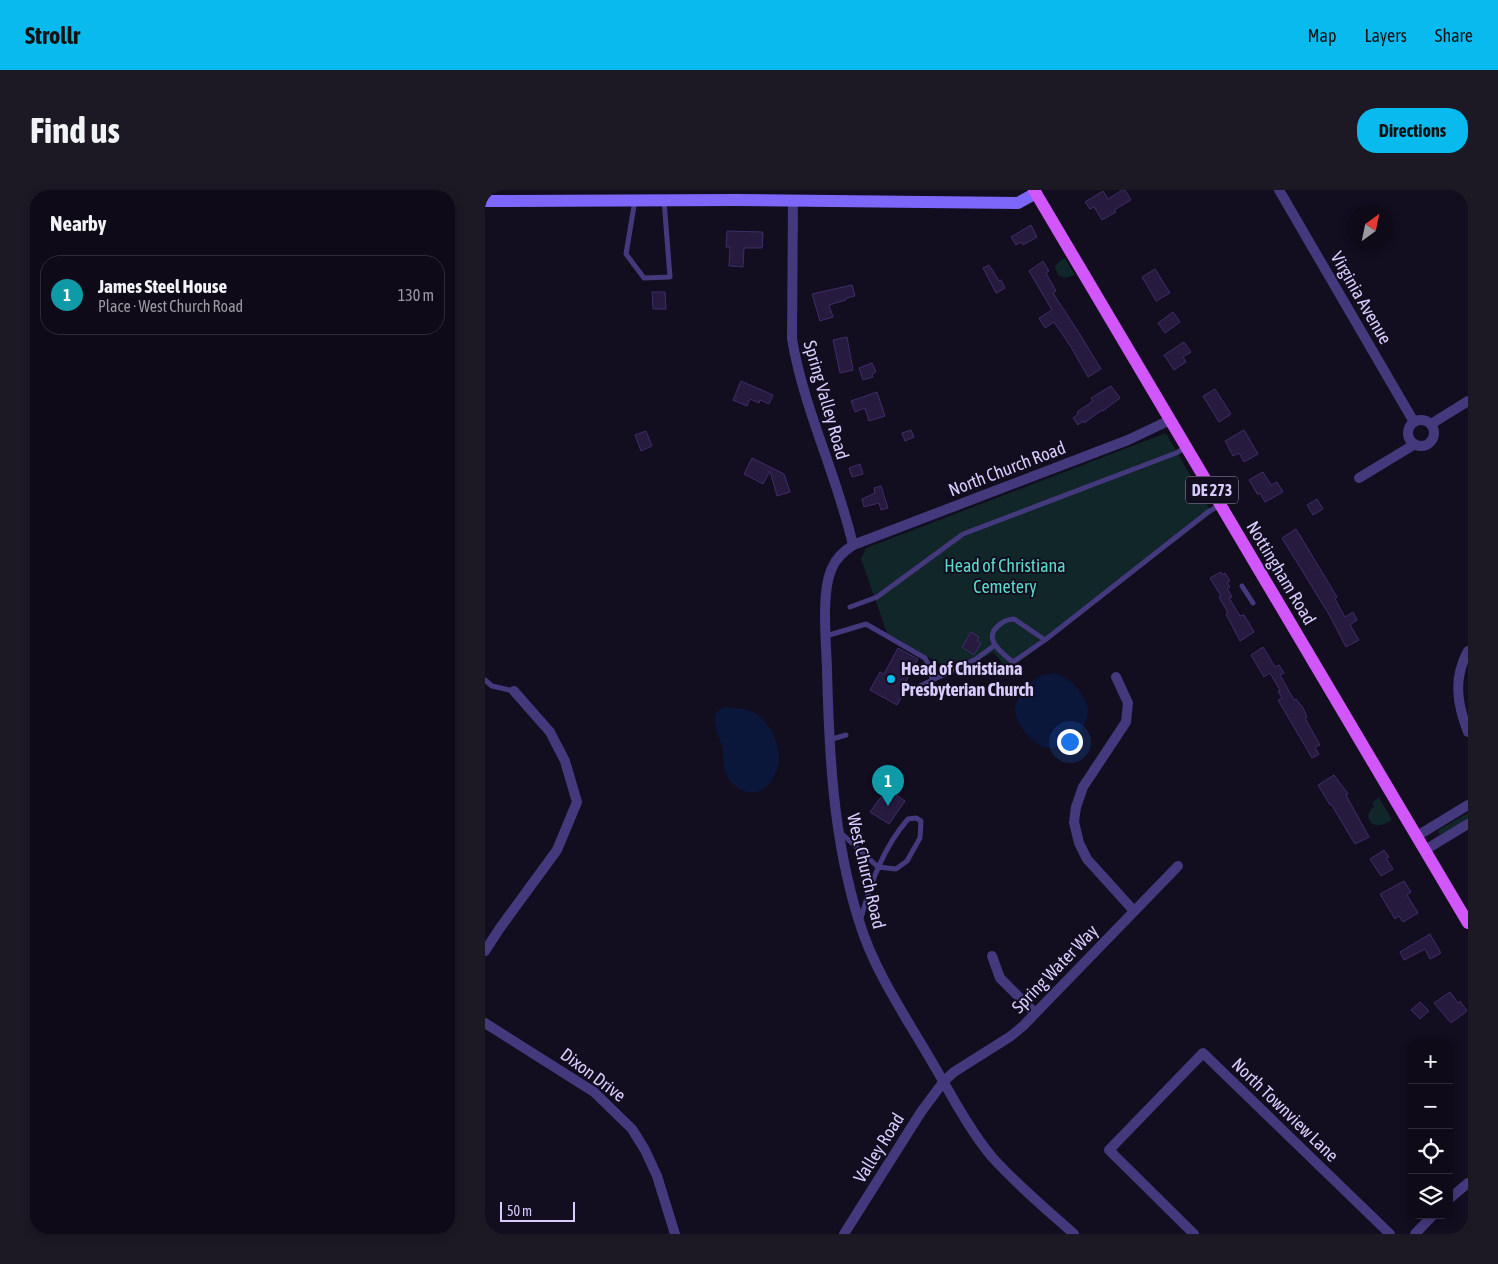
<!DOCTYPE html>
<meta charset="utf-8">
<style>
body{margin:0;font-family:"Asap Condensed",sans-serif;background:#1c1824;color:#f1f3f6}
.controls{position:absolute;right:15px;bottom:15px;display:grid;overflow:hidden;border-radius:10px;box-shadow:0 2px 8px #0003}
.controls button{width:45px;height:45px;display:grid;place-items:center;padding:0;border:0;border-bottom:1px solid #2e2b36;background:#0e0a17;color:#f1f3f6;font:25px sans-serif}
.compass{position:absolute;left:863px;top:15px;width:45px;height:45px;border-radius:50%;background:#0e0a17;box-shadow:0 2px 8px #0003;rotate:33deg}
.scale{position:absolute;left:15px;bottom:12px;width:75px;box-sizing:border-box;padding-left:5px;border:2px solid #d8ccfd;border-top:0;font-size:14px;line-height:18px;white-space:nowrap;color:#d8ccfd;-webkit-text-stroke:4px #120d1f;paint-order:stroke}
.you{position:absolute;left:584px;top:551px;width:18px;height:18px;margin:-12px;border:4px solid #fff;border-radius:50%;background:#1a73e8;box-shadow:0 0 0 8px #1a73e833}
.badge{display:grid;place-items:center;width:32px;height:32px;border-radius:50%;background:#08baee;color:#fff;font-size:16px;font-weight:700}
.pin{position:absolute;translate:-50% -41px;filter:drop-shadow(0 1px 2px #0008)}
.pin::after{content:'';position:absolute;top:26px;width:18px;height:15px;background:inherit;clip-path:polygon(0 0,100% 0,50% 100%)}
.list{margin:0;padding:0;list-style:none}
h2{display:flex;justify-content:space-between;align-items:center;height:65px;margin:0;padding:0 20px;font-size:21px}
h2 small{font-size:16px;font-weight:400;color:#9b9aa1}
.list li{display:grid;grid-template-columns:32px 1fr auto;gap:15px;align-items:center;box-sizing:border-box;height:80px;margin:0 10px 10px;padding:0 10px;border:1px solid #2e2b36;border-radius:20px}
.list b{display:block;font-size:19px;white-space:nowrap}
.list p{margin:0;font-size:16px;white-space:nowrap;color:#9b9aa1}
.list em{font-size:16px;font-style:normal;color:#9b9aa1}
.icon{flex:none;width:28px;height:28px;fill:none;stroke:currentColor;stroke-width:2;stroke-linecap:round;stroke-linejoin:round}
.map{position:relative;flex:none;width:983px;height:1044px;overflow:hidden;border-radius:20px}
header{display:flex;align-items:center;gap:30px;box-sizing:border-box;height:70px;padding:0 25px;background:#08baee;color:#111}
header strong{font-size:24px}
nav{display:flex;gap:28px;margin-inline-start:auto;font-size:18px}
.intro{display:flex;align-items:center;justify-content:space-between;box-sizing:border-box;height:120px;padding:0 30px}
h1{margin:0;font-size:35px}
.button{padding:12px 22px;border-radius:20px;background:#08baee;color:#111;font-size:18px;font-weight:700}
main{display:flex;gap:30px;padding:0 30px}
aside{flex:1;background:#0e0a17;border-radius:20px;box-shadow:0 2px 8px #0003}
.map>svg:first-child{display:block}
.green{fill:#102628}
.water{fill:#0a163a}
.building{fill:#261a3f;stroke:#402c6a}
.lines{fill:none;stroke-linecap:round;stroke-linejoin:round}
.lane{stroke:#44397c;stroke-width:5}
.street{stroke:#44397c;stroke-width:10}
.secondary{stroke:#7d67fa;stroke-width:12}
.primary{stroke:#d157fa;stroke-width:12}
.poi-dot{fill:#08baee;stroke:#120d1f;stroke-width:2}
.labels{text-anchor:middle;stroke-width:4;stroke-linejoin:round;paint-order:stroke}
.shield{fill:#120d1f;stroke:#9d93ba;stroke-width:1}
.shield-label{font-size:16px;font-weight:bold;fill:#d8ccfd}
.street-label{font-size:18px;fill:#d8ccfd;stroke:#120d1f}
.park-label{font-size:18px;fill:#5bdaca;stroke:#120d1f}
.poi-label{font-size:18px;font-weight:bold;fill:#d8ccfd;stroke:#120d1f;text-anchor:start}
</style>
<header>
<strong>Strollr</strong>
<nav><a>Map</a><a>Layers</a><a>Share</a></nav>
</header>
<div class="intro"><h1>Find us</h1><a class="button">Directions</a></div>
<main>
<aside>
<h2>Nearby<small></small></h2>
<ul class="list">
<li><span class="badge" style="background:#0f9aa8">1</span><div><b>James Steel House</b><p>Place · West Church Road</p></div><em>130 m</em></li>
</ul>
</aside>
<div class="map">
<svg width="983" height="1044" viewBox="0 0 983 1044">
<rect width="100%" height="100%" fill="#120d1f"/>
<g class="green">
<path d="M580,68L590,85L580,88L573,85L570,77L573,72Z"/>
<path d="M681,243L727,323L524,480L508,462L471,483L402,443L376,369L381,358Z"/>
<path d="M894,607L907,630C900,634 894,638 886,633L883,626L886,619L889,617L887,613Z"/>
<path d="M983,623V629L957,644H954L953,642L955,639Z"/>
</g>
<g class="water">
<path d="M571,483C594,493 616,519 593,543C587,549 575,557 566,558C551,558 532,537 530,522C529,510 542,494 552,488C558,484 564,484 571,483Z"/>
<path d="M241,517C249,518 260,518 268,522C292,535 304,574 283,595C268,610 248,601 240,582C237,575 239,564 237,556C234,547 228,535 230,526C231,520 236,519 241,517Z"/>
</g>
<g class="building">
<path d="M637,0H640L646,10L629,20L631,22L617,30L609,17L605,19L600,12L618,1L623,9Z"/>
<path d="M546,35L552,47L538,55L536,52L531,55L526,47Z"/>
<path d="M242,41L278,42L277,58H259L258,77L244,76L245,57H241Z"/>
<path d="M558,71L564,81L561,83L571,101L568,103L594,143L616,179L603,187L586,157L569,132L560,138L554,128L567,120L544,81Z"/>
<path d="M504,75L514,91L516,90L520,98L511,103L498,78Z"/>
<path d="M670,79L685,103L671,111L657,87Z"/>
<path d="M367,95L370,106L361,108V110L344,115L348,127L335,131L327,104Z"/>
<path d="M167,102H180L181,119H168Z"/>
<path d="M688,122L695,132L680,143L673,133Z"/>
<path d="M362,147L368,180L355,183L348,150Z"/>
<path d="M699,152L706,162L698,167L701,172L689,180L679,165Z"/>
<path d="M387,173L391,182L387,184L388,187L378,190L374,178Z"/>
<path d="M256,191L288,205L284,214L275,210L274,213L265,209L262,216L248,210Z"/>
<path d="M626,196L635,208L618,221L617,220L599,233L598,231L593,235L588,228L593,224L592,222L608,211L606,208Z"/>
<path d="M730,199L746,224L734,232L718,206Z"/>
<path d="M392,202L400,226L384,231L380,218L370,222L366,211Z"/>
<path d="M426,240L429,247L420,251L417,243Z"/>
<path d="M759,240L773,264L759,272L754,263L748,266L740,251Z"/>
<path d="M161,241L167,256L156,261L150,245Z"/>
<path d="M267,268L299,284L305,302L292,306L285,281L278,294L259,284Z"/>
<path d="M375,274L378,284L367,287L364,278Z"/>
<path d="M778,282L786,295L792,292L798,302L780,312L775,303L773,305L764,290Z"/>
<path d="M396,296L403,318L396,320L394,313L379,317L377,309L390,303L389,298Z"/>
<path d="M832,309L838,319L828,325L822,315Z"/>
<path d="M811,339L852,407L850,409L860,427L868,422L872,430L865,435L874,450L861,457L845,426L797,348Z"/>
<path d="M736,382L737,385L740,383L745,391L742,392L745,397L742,398L747,407L744,408L755,426L759,425L769,442L755,451L741,424L743,423L734,407L736,406L725,388Z"/>
<path d="M486,442L494,447L492,451L496,453L489,465L477,457Z"/>
<path d="M778,457L790,477L794,475L799,483L795,485L809,510L811,509L818,518L822,527L820,528L835,555L830,557L834,564L827,568L793,510L797,508L793,501L795,500L785,483L779,487L766,465Z"/>
<path d="M413,458L433,469L419,495L422,497L412,515L385,500L395,482L399,484Z"/>
<path d="M849,585L863,604L861,605L884,647L870,654L846,614L845,615L833,595Z"/>
<path d="M407,602L420,611L404,634L385,622L396,607L401,611Z"/>
<path d="M899,660L904,667L901,668L908,679L896,686L885,669Z"/>
<path d="M919,691L926,702L922,705L933,723L918,732L914,726L910,729L895,704Z"/>
<path d="M945,744L956,763L945,769L940,759L919,770L915,762Z"/>
<path d="M965,802L973,813L975,811L982,821L966,833L949,813Z"/>
<path d="M935,812L944,821L935,829L926,820Z"/>
</g>
<g class="lines">
<g class="lane">
<path d="M150,10L141,64L159,88L185,87L179,10"/>
<path d="M757,396L768,413"/>
<path d="M365,417L392,407L478,344L691,263L700,258"/>
<path d="M341,446L381,434L440,468L446,479L447,491"/>
<path d="M560,450L528,472C516,462 497,449 514,435C519,431 523,429 529,429L560,450L723,322L735,315"/>
<path d="M0,490L7,496L29,501"/>
<path d="M431,498L491,469L510,455"/>
<path d="M344,550L361,545"/>
<path d="M355,642L393,677L411,679L422,671L435,648L436,631L431,628L423,629C398,658 386,692 376,728"/>
</g>
<g class="street">
<path d="M794,0L929,232"/>
<path d="M308,10L307,149C319,220 352,285 368,355"/>
<circle cx="936" cy="243" r="13"/>
<path d="M946,234L983,211"/>
<path d="M874,288L930,254"/>
<path d="M983,461C968,488 972,514 983,542"/>
<path d="M631,487L643,513L641,532L598,597L591,617L589,632L594,653L602,669L649,721"/>
<path d="M932,646L983,615"/>
<path d="M940,660L983,634"/>
<path d="M0,761L15,738L72,660L92,612L80,571L65,542L29,501"/>
<path d="M507,766L515,788L550,823"/>
<path d="M0,833L109,902L147,939L160,960L172,986L190,1044"/>
<path d="M964,1009L983,993"/>
<path d="M359,1044L436,922L459,891L469,882L526,846L538,836L693,676"/>
<path d="M589,1044C561,1019 532,995 507,967C483,938 466,904 447,872C421,827 389,781 374,731C348,649 344,563 342,478C341,451 336,401 347,378C351,368 359,361 368,355L643,250L685,230"/>
<path d="M709,1044L624,960L718,863L905,1044"/>
<path d="M930,1044L948,1025"/>
</g>
<path class="secondary" d="M0,11L251,10L533,13L551,3"/>
<path class="primary" d="M549,0L983,733"/>
</g>
<circle class="poi-dot" cx="406" cy="489" r="5"/>
<g class="labels">
<rect class="shield" x="701" y="286.5" width="52" height="27" rx="4"/>
<g class="shield-label">
<text x="727" y="306">DE 273</text>
</g>
<g class="street-label">
<text transform="translate(876 108) rotate(60)" y="6">Virginia Avenue</text>
<text transform="translate(341 210) rotate(74)" y="6">Spring Valley Road</text>
<text transform="translate(522 279) rotate(-21)" y="6">North Church Road</text>
<text transform="translate(796 383) rotate(59)" y="6">Nottingham Road</text>
<text transform="translate(381 681) rotate(77)" y="6">West Church Road</text>
<text transform="translate(570 779) rotate(-46)" y="6">Spring Water Way</text>
<text transform="translate(108 885) rotate(37)" y="6">Dixon Drive</text>
<text transform="translate(800 920) rotate(44)" y="6">North Townview Lane</text>
<text transform="translate(394 958) rotate(-58)" y="6">Valley Road</text>
</g>
<g class="park-label">
<text x="520" y="382">Head of Christiana<tspan x="520" dy="21">Cemetery</tspan></text>
</g>
<g class="poi-label">
<text x="416" y="485">Head of Christiana<tspan x="416" dy="21">Presbyterian Church</tspan></text>
</g>
</g>
</svg>
<div class="controls">
<button>+</button>
<button>−</button>
<button><svg class="icon" aria-label="locate" viewBox="0 0 24 24"><circle cx="12" cy="12" r="6"/><path d="M12 2v4M12 18v4M2 12h4M18 12h4"/></svg></button>
<button><svg class="icon" aria-label="layers" viewBox="0 0 24 24"><path d="M12 4l9 5-9 5-9-5zM3 14l9 5 9-5"/></svg></button>
</div>
<svg class="compass" viewBox="-18 -18 36 36"><path d="M0-13l5 13h-10z" fill="#e53935"/><path d="M0 13l5-13h-10z" fill="#9b9aa1"/></svg>
<div class="scale">50 m</div>
<div class="you"></div>
<div class="pin badge" style="left:403px;top:616px;background:#0f9aa8">1</div>
</div>
</main>
